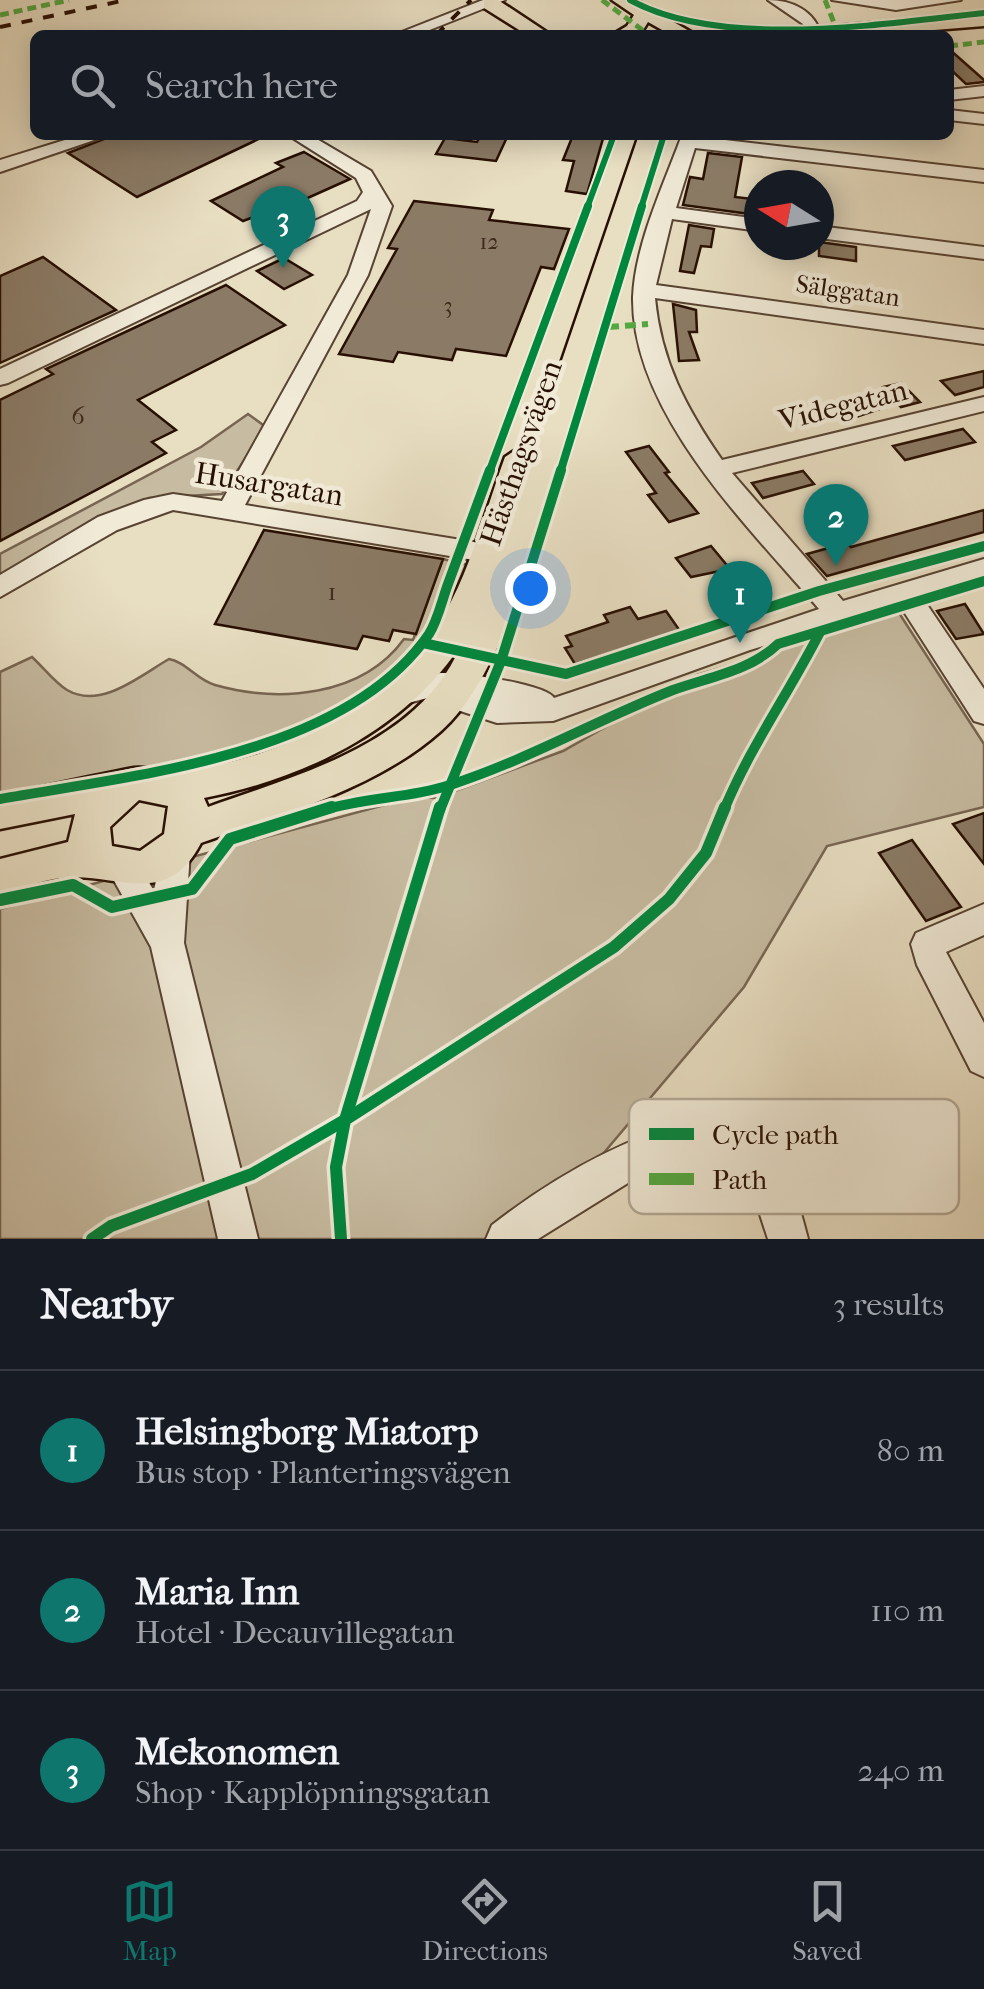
<!DOCTYPE html>
<meta charset="utf-8">
<style>
body{margin:0;font-family:"IM FELL French Canon",serif;background:#242831;color:#f1f3f6}
.compass{position:absolute;left:744px;top:170px;width:90px;height:90px;border-radius:50%;background:#171b24;box-shadow:0 5px 25px #0003;rotate:281deg}
.you{position:absolute;left:530px;top:588px;width:35px;height:35px;margin:-25px;border:8px solid #fff;border-radius:50%;background:#1a73e8;box-shadow:0 0 0 15px #1a73e833}
.badge{display:grid;place-items:center;width:65px;height:65px;border-radius:50%;background:#0f766e;color:#fff;font-size:32px;font-weight:700}
.pin{position:absolute;translate:-50% -82px;filter:drop-shadow(0 2px 5px #0008)}
.pin::after{content:'';position:absolute;top:52px;width:35px;height:30px;background:inherit;clip-path:polygon(0 0,100% 0,50% 100%)}
.list{margin:0;padding:0;list-style:none}
h2{display:flex;justify-content:space-between;align-items:center;height:130px;margin:0;padding:0 40px;font-size:42px}
h2 small{font-size:32px;font-weight:400;color:#9ea1a6}
.list li{display:grid;grid-template-columns:65px 1fr auto;gap:30px;align-items:center;box-sizing:border-box;height:160px;padding:0 40px;border-top:2px solid #363941}
.list b{display:block;font-size:38px;white-space:nowrap}
.list p{margin:0;font-size:32px;white-space:nowrap;color:#9ea1a6}
.list em{font-size:32px;font-style:normal;color:#9ea1a6}
.icon{flex:none;width:55px;height:55px;fill:none;stroke:currentColor;stroke-width:2;stroke-linecap:round;stroke-linejoin:round}
.map{position:relative;flex:none;width:984px;height:1239px;overflow:hidden}
.search{position:absolute;background:#171b24;box-shadow:0 5px 25px #0003;left:30px;right:30px;top:30px;height:110px;display:flex;align-items:center;gap:25px;box-sizing:border-box;padding:0 35px;border-radius:15px;color:#9ea1a6;font-size:38px}
.sheet{height:610px;background:#171b24}
nav{display:flex;justify-content:space-around;align-items:center;box-sizing:border-box;height:140px;border-top:2px solid #363941;background:#171b24;font-size:28px;color:#9ea1a6}
nav a{display:grid;justify-items:center;gap:5px}
nav .on{color:#0f766e}
.map>svg:first-child{display:block}
.green{fill:#c7bba1;stroke:#776552;stroke-width:2.5}
.building{fill:#8b7b66;stroke:#270f02;stroke-width:2.5}
.lines{fill:none;stroke-linecap:round;stroke-linejoin:round}
.minor-casing{stroke:#574332;stroke-width:4}
.major-casing{stroke:#270f02;stroke-width:5}
.minor{fill:#f0ead7;fill-rule:evenodd}
.major{fill:#e8dec2;fill-rule:evenodd}
.rail{stroke:#270f02;stroke-width:4;stroke-dasharray:11 11;stroke-linecap:butt}
.quiet-far1{stroke:#53a840;stroke-width:5;stroke-dasharray:9 5;stroke-linecap:butt}
.quiet{stroke:#53a840;stroke-width:6;stroke-dasharray:11 6;stroke-linecap:butt}
.cycleway-far3-casing{stroke:#f0ead7;stroke-width:10}
.cycleway-far2-casing{stroke:#f0ead7;stroke-width:12}
.cycleway-far1-casing{stroke:#f0ead7;stroke-width:16}
.cycleway-casing{stroke:#f0ead7;stroke-width:19}
.cycleway-far3{stroke:#00873e;stroke-width:6}
.cycleway-far2{stroke:#00873e;stroke-width:8}
.cycleway-far1{stroke:#00873e;stroke-width:10}
.cycleway{stroke:#00873e;stroke-width:12}
.labels{text-anchor:middle;stroke-width:9;stroke-linejoin:round;paint-order:stroke}
.far-number-label{font-size:22px;fill:#402a1b}
.far-street-label{font-size:25px;fill:#270f02;stroke:#f0ead7}
.number-label{font-size:25px;fill:#402a1b}
.street-label{font-size:30px;fill:#270f02;stroke:#f0ead7}
.key{fill:#f0ead7;stroke:#b4a897;stroke-width:2.5}
.key-label{font-size:28px;fill:#270f02}
</style>
<div class="map">
<svg width="984" height="1239" viewBox="0 0 984 1239">
<rect width="100%" height="100%" fill="#e8dec2"/>
<filter id="stains"><feTurbulence type="fractalNoise" baseFrequency=".002" numOctaves="4"/><feColorMatrix values="0 0 0 0 .2 0 0 0 0 .09 0 0 0 0 .02 0 0 0 .5 -.17"/></filter>
<radialGradient id="worn" r=".72"><stop offset=".6" stop-color="#630" stop-opacity="0"/><stop offset="1" stop-color="#630" stop-opacity=".3"/></radialGradient>
<g class="green">
<path d="M248,414L266,427L222,494L149,498L0,579V554L201,447Z"/>
<path d="M443,559L467,565C461,583 456,607 446,622C375,726 255,765 136,780C91,785 45,784 0,794V672L32,657C43,667 55,683 67,690C101,710 141,675 169,659C186,662 197,680 215,685C279,703 362,697 404,639L413,640Z"/>
<path d="M899,613L984,744V807L827,846L744,987L531,1239H0V909L414,797L436,798L563,751L697,675Z"/>
</g>
<g class="building">
<path d="M949,49L984,80V82L966,84L949,68Z"/>
<path d="M114,135L123,138L267,135L137,197L68,153Z"/>
<path d="M481,135H508L496,161L436,154L445,138L477,142Z"/>
<path d="M573,135H604L587,194L566,191L574,161L563,160Z"/>
<path d="M304,152L350,179L263,218L259,215L243,221L211,201L283,167L276,163Z"/>
<path d="M708,153L742,157L735,197L753,199L750,214L683,205L690,177L703,179Z"/>
<path d="M414,201L493,210L489,220L569,229L554,269L541,267L506,356L456,349L452,360L398,352L393,362L339,354L397,249L388,248Z"/>
<path d="M689,225L714,229L711,247L701,246L694,273L680,271Z"/>
<path d="M819,242L856,247V261L819,256Z"/>
<path d="M43,257L116,310L0,363V276Z"/>
<path d="M284,258L312,275L284,289L257,271Z"/>
<path d="M226,285L285,325L138,400L176,430L152,442L166,453L0,541V400L53,374L46,369Z"/>
<path d="M673,304L696,310L697,332H689L699,360L679,361Z"/>
<path d="M984,371V387L955,395L941,381Z"/>
<path d="M901,383L920,402L901,407L897,403L853,418L842,406L888,393L883,387Z"/>
<path d="M963,429L975,442L905,460L893,446Z"/>
<path d="M649,446L669,472L665,473L698,513L669,522L648,495L656,493L626,452Z"/>
<path d="M803,471L814,484L763,498L752,483Z"/>
<path d="M984,510V532L827,576L807,554L847,543L851,547Z"/>
<path d="M264,530L443,559L416,634L393,630L389,641L363,636L357,649L215,624Z"/>
<path d="M711,546L730,569L691,577L676,558Z"/>
<path d="M965,604L984,634L956,639L937,611Z"/>
<path d="M630,607L638,619L666,611L680,631L575,664L565,648L572,646L566,636L608,622L604,615Z"/>
<path d="M984,813V864L953,824Z"/>
<path d="M912,840L961,907L926,921L879,853Z"/>
</g>
<g class="lines">
<g class="minor-casing">
<g id="minor">
<path d="M483,0H505L417,35H394Z"/>
<path d="M768,0C792,0 815,11 821,35H805L803,24Z"/>
<path d="M832,0H961L896,10Z"/>
<path d="M984,86V96L949,100V90Z"/>
<path d="M949,110L984,114V124L949,120Z"/>
<path d="M81,135H109L0,172V160Z"/>
<path d="M288,135H310L371,171L392,206L368,275L245,505L486,544L495,547L499,553L495,559L486,562L173,510L117,530L0,597V575L98,517L144,500L173,494L222,501L348,275L371,209L8,383L0,385V369L357,201L363,192L356,178Z"/>
<path d="M682,135L984,170V182L695,148L676,208L759,219V231L672,219L656,285L984,330V344L655,298C661,361 686,408 722,460L984,397V411L732,473L843,601L984,559V577L922,597L984,689V724L974,721L899,604L750,650L553,721L497,723L439,704L435,696L397,706L387,703L382,695L387,687C404,681 422,675 441,673C460,672 546,684 554,698L819,609C749,527 631,413 633,297C635,244 664,184 682,135Z"/>
<path d="M819,226L984,247V259L819,238Z"/>
<path d="M174,838L185,842L190,852L184,943L258,1239H218L151,947L107,868L112,858C136,849 143,873 154,891L163,842Z"/>
<path d="M984,904V935L946,952L984,1023V1077L971,1071L917,965L911,944L916,933Z"/>
<path d="M693,1120C775,1119 790,1170 808,1239H768L749,1181L734,1162L722,1158H693L636,1178L538,1239H486L492,1225C553,1178 618,1140 693,1120Z"/>
</g>
</g>
<g class="major-casing">
<g id="major">
<path d="M484,0H498L551,35H527L484,8Z"/>
<path d="M612,0H636L696,35H671L648,22L640,35H612L627,26L634,15Z"/>
<path d="M984,14V26L872,35H788L798,29Z"/>
<path d="M639,135H661C629,237 597,338 565,440C539,524 507,673 441,731C376,789 282,814 201,843C166,911 116,871 61,878C41,880 20,889 0,895V859L68,842L75,814L0,829V795C45,787 90,776 134,768C149,766 165,772 179,771C280,761 394,703 445,613C472,565 486,509 505,457L520,447L531,451ZM461,645C420,744 299,774 208,807L204,798C303,779 404,731 461,645ZM139,800L168,806L164,834L140,851L112,846L110,827Z"/>
</g>
</g>
<use href="#minor" class="minor"/>
<use href="#major" class="major"/>
<g class="rail">
<path d="M0,27L126,0"/>
<path d="M436,35L471,0"/>
</g>
<g class="quiet-far1">
<path d="M602,0L649,35"/>
<path d="M825,0L836,28"/>
<path d="M0,15L69,0"/>
<path d="M949,46L984,42"/>
</g>
<path class="quiet" d="M608,327L648,324"/>
<g class="cycleway-far3-casing">
<g id="cycleway-far3">
<path d="M630,0C722,50 881,24 984,13"/>
<path d="M587,208L614,135"/>
<path d="M641,208L664,135"/>
</g>
</g>
<g class="cycleway-far2-casing">
<g id="cycleway-far2">
<path d="M489,473L588,206"/>
<path d="M560,473L642,206"/>
</g>
</g>
<g class="cycleway-far1-casing">
<g id="cycleway-far1">
<path d="M423,643L566,674L819,591L984,546"/>
<path d="M0,799C134,775 345,756 429,634C438,620 442,600 448,584C462,546 476,508 490,470"/>
<path d="M324,810C366,797 412,798 453,784C529,759 599,719 673,690C709,677 750,671 778,644L984,581"/>
<path d="M440,810L501,661L561,470"/>
<path d="M724,810C750,747 789,693 820,632"/>
</g>
</g>
<g class="cycleway-casing">
<g id="cycleway">
<path d="M0,900L73,885L112,907L192,889L230,839L332,807"/>
<path d="M92,1239L111,1226L252,1174L345,1120L440,807"/>
<path d="M341,1239L336,1167L345,1120L614,947L669,899L706,853L725,807"/>
</g>
</g>
<use href="#cycleway-far3" class="cycleway-far3"/>
<use href="#cycleway-far2" class="cycleway-far2"/>
<use href="#cycleway-far1" class="cycleway-far1"/>
<use href="#cycleway" class="cycleway"/>
</g>
<g class="labels">
<g class="far-number-label">
<text x="489" y="249">12</text>
<text x="448" y="313">3</text>
</g>
<g class="far-street-label">
<text transform="translate(848 290) rotate(8)" y="9">Sälggatan</text>
</g>
<g class="number-label">
<text x="78" y="424">6</text>
<text x="332" y="600">1</text>
</g>
<g class="street-label">
<text transform="translate(843 405) rotate(-14)" y="10">Videgatan</text>
<text transform="translate(521 453) rotate(-71)" y="10">Hästhagsvägen</text>
<text transform="translate(269 484) rotate(9)" y="10">Husargatan</text>
</g>
</g>
<rect x="629" y="1099" width="330" height="115" rx="15" class="key"/>
<rect x="649" y="1128" width="45" height="12" fill="#00873e"/>
<rect x="649" y="1173" width="45" height="12" fill="#53a840"/>
<g class="key-label">
<text x="712" y="1144">Cycle path</text>
<text x="712" y="1189">Path</text>
</g>
<rect width="100%" height="100%" filter="url(#stains)"/>
<rect width="100%" height="100%" fill="url(#worn)"/>
</svg>
<svg class="compass" viewBox="-18 -18 36 36"><path d="M0-13l5 13h-10z" fill="#e53935"/><path d="M0 13l5-13h-10z" fill="#9ea1a6"/></svg>
<div class="you"></div>
<div class="pin badge" style="left:740px;top:643px">1</div>
<div class="pin badge" style="left:836px;top:566px">2</div>
<div class="pin badge" style="left:283px;top:268px">3</div>
<div class="search"><svg class="icon" aria-label="search" viewBox="0 0 24 24"><circle cx="10" cy="10" r="6"/><path d="M15 15l6 6"/></svg>Search here</div>
</div>
<section class="sheet">
<h2>Nearby<small>3 results</small></h2>
<ul class="list">
<li><span class="badge">1</span><div><b>Helsingborg Miatorp</b><p>Bus stop · Planteringsvägen</p></div><em>80 m</em></li>
<li><span class="badge">2</span><div><b>Maria Inn</b><p>Hotel · Decauvillegatan</p></div><em>110 m</em></li>
<li><span class="badge">3</span><div><b>Mekonomen</b><p>Shop · Kapplöpningsgatan</p></div><em>240 m</em></li>
</ul>
</section>
<nav>
<a class="on"><svg class="icon" aria-label="map" viewBox="0 0 24 24"><path d="M3 6l6-2 6 2 6-2v14l-6 2-6-2-6 2zM9 4v14M15 6v14"/></svg>Map</a>
<a><svg class="icon" aria-label="directions" viewBox="0 0 24 24"><path d="M12 3l9 9-9 9-9-9zM9 14v-3h6M13 9l2 2-2 2"/></svg>Directions</a>
<a><svg class="icon" aria-label="saved" viewBox="0 0 24 24"><path d="M7 4h10v16l-5-4-5 4z"/></svg>Saved</a>
</nav>
